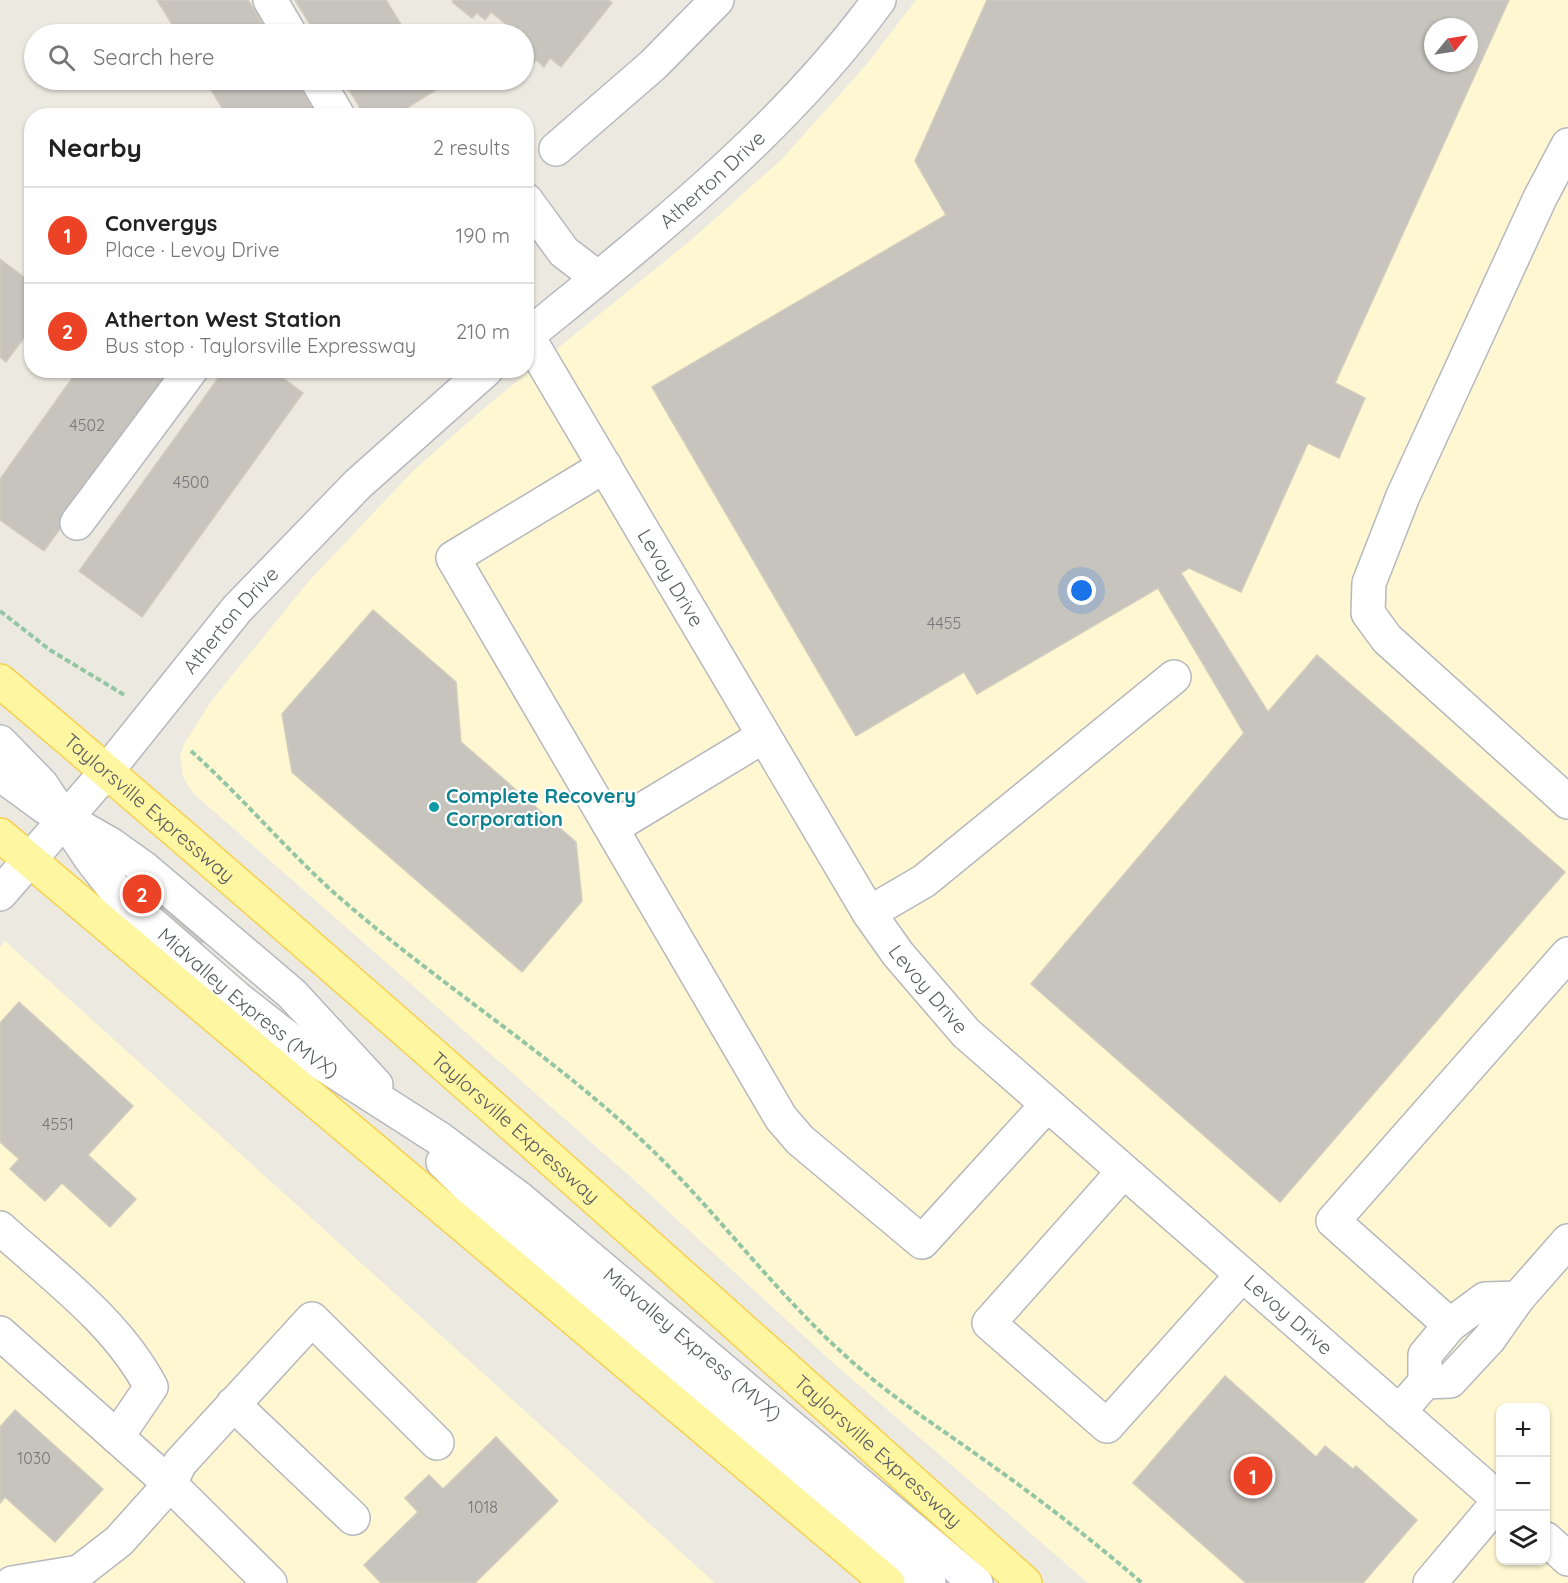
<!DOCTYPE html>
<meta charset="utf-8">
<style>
body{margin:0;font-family:Quicksand,sans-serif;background:#f2f2f2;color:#222}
.controls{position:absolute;right:18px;bottom:18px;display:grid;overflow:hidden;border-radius:12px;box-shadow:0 2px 4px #0004}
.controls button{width:54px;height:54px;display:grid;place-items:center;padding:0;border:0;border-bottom:2px solid #e0e0e0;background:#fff;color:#222;font:30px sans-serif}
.compass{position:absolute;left:1424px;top:18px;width:54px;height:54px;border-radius:50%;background:#fff;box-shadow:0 2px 4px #0004;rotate:60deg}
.you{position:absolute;left:1082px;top:591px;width:21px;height:21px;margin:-15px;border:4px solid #fff;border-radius:50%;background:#1a73e8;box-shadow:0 0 0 9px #1a73e833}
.badge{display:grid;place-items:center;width:39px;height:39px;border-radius:50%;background:#ec4226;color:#fff;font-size:20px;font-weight:700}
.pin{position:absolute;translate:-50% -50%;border:3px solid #fff;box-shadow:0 2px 6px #0006}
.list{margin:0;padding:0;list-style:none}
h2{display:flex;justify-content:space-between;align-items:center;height:78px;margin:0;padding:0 24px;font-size:26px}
h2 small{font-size:20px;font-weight:400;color:#767676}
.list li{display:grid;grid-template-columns:39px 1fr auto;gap:18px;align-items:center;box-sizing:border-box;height:96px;padding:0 24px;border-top:2px solid #e0e0e0}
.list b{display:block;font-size:22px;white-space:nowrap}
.list p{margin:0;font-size:20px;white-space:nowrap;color:#767676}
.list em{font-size:20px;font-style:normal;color:#767676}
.icon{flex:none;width:33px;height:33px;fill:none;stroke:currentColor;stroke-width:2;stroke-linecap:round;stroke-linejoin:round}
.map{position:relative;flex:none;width:1568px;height:1583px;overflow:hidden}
.search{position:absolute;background:#fff;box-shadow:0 2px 4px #0004;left:24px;top:24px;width:510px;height:66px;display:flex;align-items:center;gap:15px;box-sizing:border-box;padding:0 21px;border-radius:33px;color:#767676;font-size:22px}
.panel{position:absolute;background:#fff;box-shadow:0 2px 4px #0004;left:24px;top:108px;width:510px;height:270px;border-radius:24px}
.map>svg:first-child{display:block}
.commercial{fill:#fef7d2;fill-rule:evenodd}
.building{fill:#c7c4bd;stroke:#d1ccbe;stroke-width:1.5;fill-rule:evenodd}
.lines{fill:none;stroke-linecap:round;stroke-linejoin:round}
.minor-casing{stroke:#b6b8bd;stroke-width:36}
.major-casing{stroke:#f4d151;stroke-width:36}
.path{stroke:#94c6a5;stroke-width:4;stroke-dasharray:6 3;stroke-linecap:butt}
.minor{stroke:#fff;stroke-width:33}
.major{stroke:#fff6a2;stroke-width:33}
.culture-dot{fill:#0f9aa8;stroke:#fff;stroke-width:2}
.labels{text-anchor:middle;stroke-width:4.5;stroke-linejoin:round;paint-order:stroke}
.number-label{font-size:16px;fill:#747678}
.street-label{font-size:20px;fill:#595c61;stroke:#fff}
.culture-label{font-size:20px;font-weight:bold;fill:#0d838f;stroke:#fff;text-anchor:start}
</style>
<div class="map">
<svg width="1568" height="1583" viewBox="0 0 1568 1583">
<rect width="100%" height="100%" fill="#eceae0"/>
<g class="commercial">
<path d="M916,0H1568V1583H1088L831,1361L633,1179L193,793L183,777L180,757L184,744L212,700L309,581L414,470L488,405L691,240L781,160L867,64ZM1433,27H1469V63H1433ZM1500,1408H1546V1560H1500Z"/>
<path d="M5,941L715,1583H0V947Z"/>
</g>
<g class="building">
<path d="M157,0H248L269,34H178Z"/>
<path d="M295,0H386L407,34H316Z"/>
<path d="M454,0H609L612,3L561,67L550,58L544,67L536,60L532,65L524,58V34H508L512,29L491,12L485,20L477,13L472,18L452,2Z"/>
<path d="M987,0H1509L1335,383L1365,398L1339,458L1308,443L1241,592L1189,568L1181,573L1268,712L1317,655L1565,872L1280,1202L1031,984L1244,733L1158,588L977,694L964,672L856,736L652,387L946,215L915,161ZM1433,27H1469V63H1433Z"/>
<path d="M205,80H296L318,116H227Z"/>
<path d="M343,80H434L439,88L394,116H365Z"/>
<path d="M0,259L32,283V327L6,362L0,357Z"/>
<path d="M78,370H174L44,551L0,520V479Z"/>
<path d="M224,370H272L303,393L142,617L79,571Z"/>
<path d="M373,610L456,682L461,742L576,842L582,901L522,972L292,772L282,714Z"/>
<path d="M162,895L208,937L202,943L155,902Z"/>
<path d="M19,1002L133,1106L88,1155L136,1199L110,1227L62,1183L45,1201L10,1169L19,1159L0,1142V1023Z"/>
<path d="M1225,1376L1316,1457L1325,1446L1353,1469L1356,1466L1417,1520L1363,1583H1246L1133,1483Z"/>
<path d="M15,1410L103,1489L55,1542L5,1497L0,1503V1427Z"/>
<path d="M496,1437L558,1501L475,1583H381L364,1565L418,1512L405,1498L429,1475L443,1489Z"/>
</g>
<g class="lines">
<g class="minor-casing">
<g id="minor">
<path d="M270,0L290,34"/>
<path d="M317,80L338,116"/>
<path d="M1568,145L1540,198L1403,496L1369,583L1368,613L1387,639L1568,802"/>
<path d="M556,149L653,65L717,0"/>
<path d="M526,200L564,252L598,278"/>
<path id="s1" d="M526,337C652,234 783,132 879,0"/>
<path id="s2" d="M528,337L869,913L898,954L966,1033L1500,1500"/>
<path d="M605,466L453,558L781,1118L800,1140L922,1242L1047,1105"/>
<path d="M77,523L191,370"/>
<path id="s3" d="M0,742L41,784L91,859L120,896L238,999L312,1057L440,1139L520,1199L976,1583"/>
<path d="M0,774L45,807L110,844L145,869L292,994L376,1085"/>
<path d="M612,828L764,736"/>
<path id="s4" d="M0,894L107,771L237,609L358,484L486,370"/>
<path d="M869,913L924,881L1174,677"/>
<path d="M443,1162L493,1211L929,1583"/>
<path d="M1123,1172L989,1323L1107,1426L1242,1275"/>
<path d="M0,1228C54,1277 117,1322 151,1387L117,1437"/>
<path d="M1518,1298L1568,1241"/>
<path d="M1450,1325L1333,1221L1568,954"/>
<path d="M0,1333L170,1484L180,1463L312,1319L437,1443"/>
<path d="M233,1404L353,1518"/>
<path d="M1399,1412L1425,1382V1355L1450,1325L1485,1299L1518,1298L1489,1339L1450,1381L1425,1382"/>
<path d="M1546,1539L1568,1559"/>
<path d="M12,1583L79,1572L119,1541L170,1484L270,1583"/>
<path d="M1430,1583L1500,1500"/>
</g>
</g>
<g class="major-casing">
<g id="major">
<path id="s5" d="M0,681C348,974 686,1279 1025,1583"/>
<path d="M0,835L888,1583"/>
</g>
</g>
<g class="path">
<path d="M0,611L50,650L126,696"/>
<path d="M191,751C240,795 283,846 331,890C433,981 549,1052 648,1146C719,1214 776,1294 849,1359C892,1398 940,1428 987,1462C1041,1500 1092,1540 1142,1583"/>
</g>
<use href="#minor" class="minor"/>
<use href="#major" class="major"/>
</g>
<circle class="culture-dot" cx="434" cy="807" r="6"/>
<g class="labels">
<g class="number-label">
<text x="87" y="431">4502</text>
<text x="191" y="488">4500</text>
<text x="944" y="629">4455</text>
<text x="58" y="1130">4551</text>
<text x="34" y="1464">1030</text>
<text x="483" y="1513">1018</text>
</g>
<g class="street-label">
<text dy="7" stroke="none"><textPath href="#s1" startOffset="244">Atherton Drive</textPath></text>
<text dy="7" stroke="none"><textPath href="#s2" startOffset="280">Levoy Drive</textPath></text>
<text dy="7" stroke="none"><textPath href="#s4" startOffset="358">Atherton Drive</textPath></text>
<text dy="7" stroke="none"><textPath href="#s5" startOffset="196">Taylorsville Expressway</textPath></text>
<text dy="7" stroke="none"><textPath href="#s2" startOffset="766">Levoy Drive</textPath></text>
<text dy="7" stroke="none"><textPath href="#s3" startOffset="363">Midvalley Express (MVX)</textPath></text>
<text dy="7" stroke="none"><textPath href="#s5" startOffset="682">Taylorsville Expressway</textPath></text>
<text dy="7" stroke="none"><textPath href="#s2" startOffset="1252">Levoy Drive</textPath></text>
<text dy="7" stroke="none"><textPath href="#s3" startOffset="924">Midvalley Express (MVX)</textPath></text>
<text dy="7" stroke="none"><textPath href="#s5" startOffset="1168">Taylorsville Expressway</textPath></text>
</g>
<g class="culture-label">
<text x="446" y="803">Complete Recovery<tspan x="446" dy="23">Corporation</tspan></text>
</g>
</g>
</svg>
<div class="controls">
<button>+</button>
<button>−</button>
<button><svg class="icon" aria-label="layers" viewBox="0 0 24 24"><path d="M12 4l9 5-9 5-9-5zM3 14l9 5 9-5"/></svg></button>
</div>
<svg class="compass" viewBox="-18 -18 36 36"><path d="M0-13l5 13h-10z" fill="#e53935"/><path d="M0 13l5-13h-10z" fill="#767676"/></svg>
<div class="you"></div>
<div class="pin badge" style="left:1253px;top:1476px">1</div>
<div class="pin badge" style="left:142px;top:894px">2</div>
<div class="search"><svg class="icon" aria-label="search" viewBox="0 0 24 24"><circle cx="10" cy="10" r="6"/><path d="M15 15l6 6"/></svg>Search here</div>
<section class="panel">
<h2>Nearby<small>2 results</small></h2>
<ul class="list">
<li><span class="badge">1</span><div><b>Convergys</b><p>Place · Levoy Drive</p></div><em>190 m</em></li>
<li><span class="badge">2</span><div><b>Atherton West Station</b><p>Bus stop · Taylorsville Expressway</p></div><em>210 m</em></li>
</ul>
</section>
</div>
